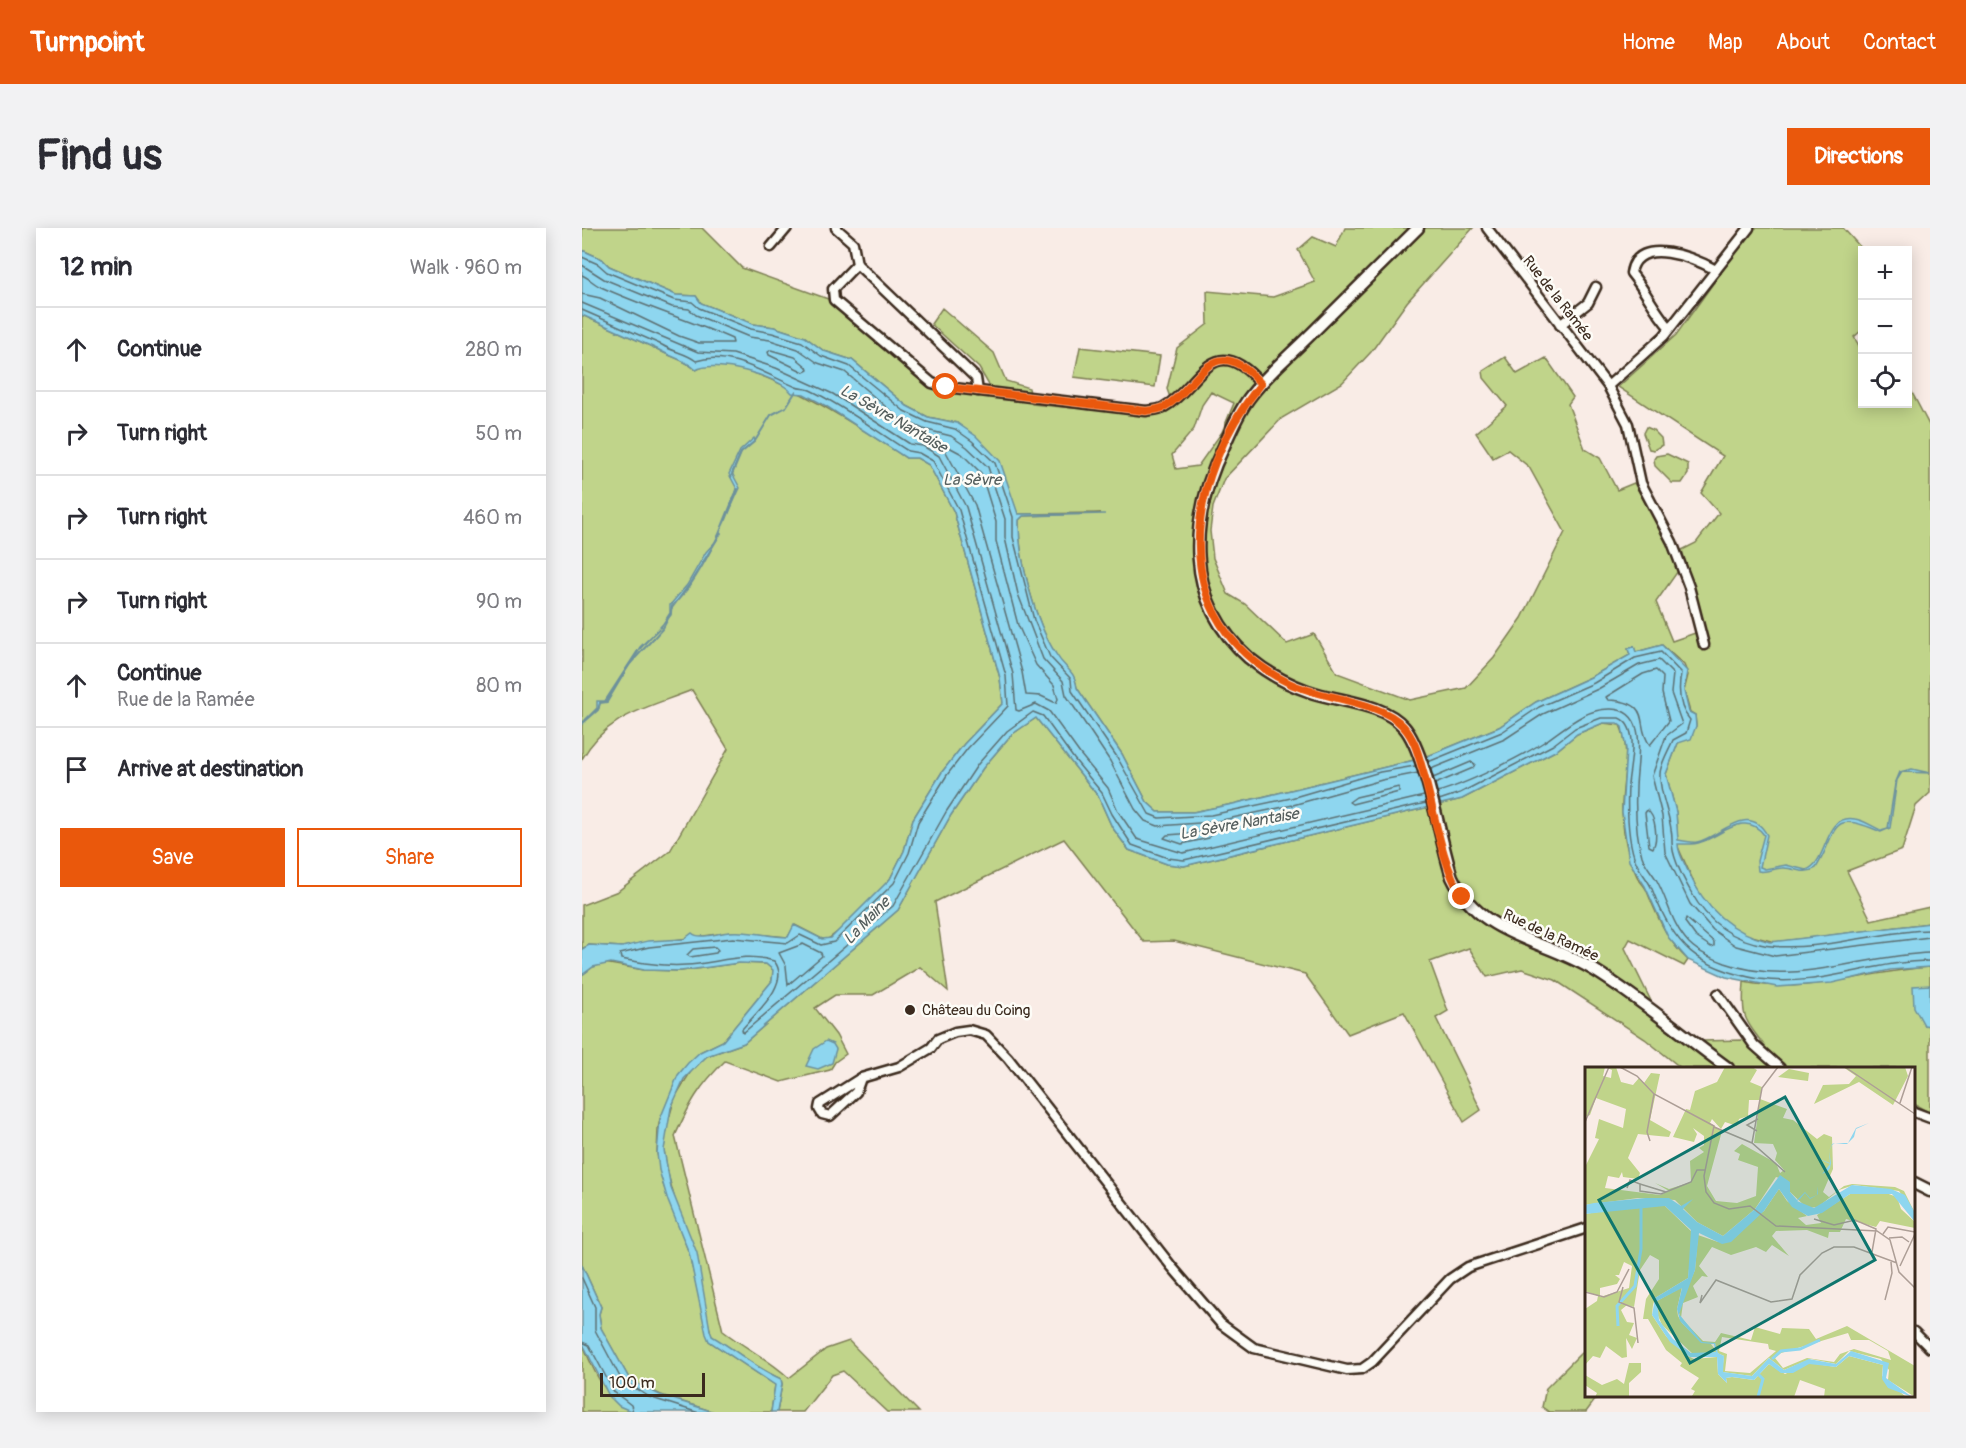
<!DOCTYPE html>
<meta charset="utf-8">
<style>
body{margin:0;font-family:Pangolin,sans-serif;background:#f2f2f3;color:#2b2b33}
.controls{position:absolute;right:18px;top:18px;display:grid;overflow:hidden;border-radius:0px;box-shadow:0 3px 15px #0003}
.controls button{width:54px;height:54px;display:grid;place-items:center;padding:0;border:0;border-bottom:2px solid #e1e1e2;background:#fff;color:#2b2b33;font:30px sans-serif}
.scale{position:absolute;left:18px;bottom:15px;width:105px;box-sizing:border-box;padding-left:6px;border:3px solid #3b2a1e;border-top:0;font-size:16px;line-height:21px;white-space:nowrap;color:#3b2a1e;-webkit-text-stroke:4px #fdfcf7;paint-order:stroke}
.stop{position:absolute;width:18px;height:18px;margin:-14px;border:4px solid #ea580c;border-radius:50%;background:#fff}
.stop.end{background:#ea580c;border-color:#fff;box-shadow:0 2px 6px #0008}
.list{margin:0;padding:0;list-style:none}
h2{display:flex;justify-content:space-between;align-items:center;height:78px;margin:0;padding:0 24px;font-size:26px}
h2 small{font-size:20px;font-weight:400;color:#7c7c81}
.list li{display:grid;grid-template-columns:39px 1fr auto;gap:18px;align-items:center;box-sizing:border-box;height:84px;padding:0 24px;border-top:2px solid #e1e1e2}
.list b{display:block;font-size:22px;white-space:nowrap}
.list p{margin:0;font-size:20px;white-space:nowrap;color:#7c7c81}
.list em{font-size:20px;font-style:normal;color:#7c7c81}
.actions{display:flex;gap:12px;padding:18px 24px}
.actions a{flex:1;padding:14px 0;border:2px solid #ea580c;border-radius:0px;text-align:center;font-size:21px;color:#ea580c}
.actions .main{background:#ea580c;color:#fff}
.icon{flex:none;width:33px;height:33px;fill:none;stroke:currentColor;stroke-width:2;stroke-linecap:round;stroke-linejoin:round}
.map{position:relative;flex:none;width:1348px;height:1184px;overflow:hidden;border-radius:0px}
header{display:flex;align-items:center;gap:36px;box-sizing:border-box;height:84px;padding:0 30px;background:#ea580c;color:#fff}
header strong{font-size:28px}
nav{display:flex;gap:33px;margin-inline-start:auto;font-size:21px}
.intro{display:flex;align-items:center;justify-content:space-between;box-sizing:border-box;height:144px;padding:0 36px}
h1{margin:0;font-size:42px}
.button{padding:15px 27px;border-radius:0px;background:#ea580c;color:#fff;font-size:21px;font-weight:700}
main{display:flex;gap:36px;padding:0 36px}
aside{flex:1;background:#fff;border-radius:0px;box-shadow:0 3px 15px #0003}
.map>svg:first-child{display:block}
.green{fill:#c0d48a;stroke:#7e7f54;stroke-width:1.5;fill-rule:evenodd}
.water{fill:#8ed6ef;stroke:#6d919b;stroke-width:1.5}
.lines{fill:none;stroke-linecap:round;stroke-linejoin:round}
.shore{stroke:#5c6f72;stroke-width:1.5}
.stream{stroke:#6d919b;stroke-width:2}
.minor-casing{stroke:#3b2a1e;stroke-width:13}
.major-casing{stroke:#3b2a1e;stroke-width:15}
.minor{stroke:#fdfcf7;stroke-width:8}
.major{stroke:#fdfcf7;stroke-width:10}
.route{stroke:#ea580c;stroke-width:8}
.poi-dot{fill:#3b2a1e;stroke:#fdfcf7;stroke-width:2}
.labels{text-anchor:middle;stroke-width:5;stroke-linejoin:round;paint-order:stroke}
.street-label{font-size:15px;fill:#3b2a1e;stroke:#fdfcf7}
.poi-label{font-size:15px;fill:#3b2a1e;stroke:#fdfcf7;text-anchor:start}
.water-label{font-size:16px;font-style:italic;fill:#545e5d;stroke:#fdfcf7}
.inset-river{fill:none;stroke:#8ed6ef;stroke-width:3}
.inset-road{fill:none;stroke:#ad9e96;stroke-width:1.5}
.view{fill:#0f766e;fill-opacity:0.15;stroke:#0f766e;stroke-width:3}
.inset-edge{fill:none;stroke:#3b2a1e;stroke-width:3}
</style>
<header>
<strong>Turnpoint</strong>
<nav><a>Home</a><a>Map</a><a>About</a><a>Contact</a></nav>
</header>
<div class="intro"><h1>Find us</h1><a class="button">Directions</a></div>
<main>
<aside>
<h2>12 min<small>Walk · 960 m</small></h2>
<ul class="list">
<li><svg class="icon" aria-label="ahead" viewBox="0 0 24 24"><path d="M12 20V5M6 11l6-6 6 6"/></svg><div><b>Continue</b></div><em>280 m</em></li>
<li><svg class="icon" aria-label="right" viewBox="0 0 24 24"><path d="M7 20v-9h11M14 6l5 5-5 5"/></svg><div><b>Turn right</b></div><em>50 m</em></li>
<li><svg class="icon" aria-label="right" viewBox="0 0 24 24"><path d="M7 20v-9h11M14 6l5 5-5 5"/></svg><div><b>Turn right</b></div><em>460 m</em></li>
<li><svg class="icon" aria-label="right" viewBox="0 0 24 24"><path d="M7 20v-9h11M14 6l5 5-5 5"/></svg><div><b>Turn right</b></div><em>90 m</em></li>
<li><svg class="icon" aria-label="ahead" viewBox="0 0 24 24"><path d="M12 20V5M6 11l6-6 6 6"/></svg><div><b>Continue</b><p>Rue de la Ramée</p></div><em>80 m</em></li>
<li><svg class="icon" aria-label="arrive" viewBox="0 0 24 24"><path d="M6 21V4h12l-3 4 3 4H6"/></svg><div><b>Arrive at destination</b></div></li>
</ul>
<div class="actions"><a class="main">Save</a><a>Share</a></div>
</aside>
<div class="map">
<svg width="1348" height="1184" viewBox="0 0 1348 1184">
<rect width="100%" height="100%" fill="#f9ece6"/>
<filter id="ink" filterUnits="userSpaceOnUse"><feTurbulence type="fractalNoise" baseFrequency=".0167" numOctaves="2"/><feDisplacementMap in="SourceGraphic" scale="12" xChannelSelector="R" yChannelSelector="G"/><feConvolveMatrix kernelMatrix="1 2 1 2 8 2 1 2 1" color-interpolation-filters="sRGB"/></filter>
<g filter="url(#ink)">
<g class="green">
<path d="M0,0H120L160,40L246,71L350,159L414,169L397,140L349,96L360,80L412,125L424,153L447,160L450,176L564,187L591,178L585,161L595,120L626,96L625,63L691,69L733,54L716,22L731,9L754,19L763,0H891L825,74L789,124L760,155L700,190L642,251L631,279L628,303L631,330L646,366L663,376L705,416L732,406L755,445L828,472L884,460L912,430L940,390L983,304L947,239L926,222L911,230L894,205L925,178L902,150L901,143L923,129L935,146L964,130L991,169L986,176L1003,221L1018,230L1035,262L1052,255L1085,313L1096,343L1074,374L1090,413L1122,402L1100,322L1114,315L1137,285L1119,265L1141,228L1036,159L1094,107L1171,0H1261L1281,22L1280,102L1272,109L1280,123V176H1326V157L1348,199V565L1334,578L1320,622L1265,643L1289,692L1348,679V695L1193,714L1158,705L1140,692L1119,670L1096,619L1094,584L1084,546L1096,515L1114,498L1113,487L1108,484L1102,463L1106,447L1102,437L1080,417L1054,424L1052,419L1046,421L1048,427L1009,449L954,474L917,499L841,530L651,576L611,584H576L565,574L540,526L495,460C493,443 481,440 473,426C453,392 436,331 437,292L441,288L519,285L436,286L375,195L346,189L325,178L270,132L242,123L223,109L192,99L171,96L119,75L114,68L94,67L27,38L20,31L0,22ZM629,164L652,175L640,204L616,238L594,241L590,227L612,201L620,177Z"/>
<path d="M0,87L77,122C90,130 103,131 114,142C157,116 286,205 324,230H335L347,237L372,284L418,450L421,475L382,516L360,544L331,591L322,623L308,651L297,664L262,699L246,711H240L213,697L206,709L151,704L40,719L7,717L0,721V677L36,663L88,623L146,521L110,462C66,480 25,486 0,531Z"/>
<path d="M498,119L578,128L573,159L492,149Z"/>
<path d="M1064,199L1071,202L1079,210L1080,217L1072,222L1067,221L1061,205Z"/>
<path d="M1085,226L1106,236V246L1100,255H1090L1073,238L1072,231L1074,228Z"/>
<path d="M454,490L516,568L530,599L547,622L585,636L602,638L880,571L975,522L995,506L1021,495L1038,497C1050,523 1039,555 1040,583C1041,603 1045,627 1054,646C1056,652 1061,656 1064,661C1075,687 1084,712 1106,732L1102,738L1048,711L1043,720L1073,781L1119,813L1162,812L1186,823C1164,791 1159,796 1162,754C1226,767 1285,743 1348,739V885L1332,876V840H1099L1063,811L973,752L940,741L905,749L887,720L848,734L866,783L854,790L899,882L882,894L822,784L766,806L723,746L592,713L562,714L482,611L353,674L366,763L338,739L291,767H253L233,780L254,807L264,826L253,834L248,842L199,854L143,833C117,858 108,875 93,908L141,1103C163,1120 187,1131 207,1150L244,1121L267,1113L337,1184H305L261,1143L250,1147L221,1184H195L200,1156L199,1151C173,1140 154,1122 130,1109L86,946L82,922L84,901L93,869L111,840L125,828L162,815L316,682L369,587L401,540L429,507Z"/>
<path d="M22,735L62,742L99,743L157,735L184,736L191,742L190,753L141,813L118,824L78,891L76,901L75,925L81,956L107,1025L127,1113L193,1157L189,1184H132L79,1167L48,1152L19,1100L17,1086L19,1079L0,1037V747L11,739Z"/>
<path d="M0,1114C11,1142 23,1171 51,1184H0Z"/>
<path d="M1004,1124L1005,1168H1016L1004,1184H967L960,1179L964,1160L998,1126Z"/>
</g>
<g class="water">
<path d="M0,22L20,31L27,38L94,67L114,68L119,75L171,96L192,99L223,109L242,123L270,132L325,178L346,189L375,195L394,208L418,233L436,286H523L441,288L437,292C436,330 453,394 474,426C483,442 492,440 495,460L540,526L565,574L576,584H611L651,576L841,530L917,499L954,474L1009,449L1048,427L1046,421L1052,418L1054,424L1080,417L1105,443L1102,463L1107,484L1113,487L1114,498L1109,511L1096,515L1084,546L1094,584L1096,612C1102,613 1109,615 1115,614C1136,611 1166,572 1185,607L1178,639L1183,641L1204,637L1224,642C1247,635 1241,585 1273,591C1282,592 1291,599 1299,602L1306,600L1313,556L1318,544L1330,541L1348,545L1320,544L1315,552L1308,600L1299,604C1245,580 1257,603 1234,640C1221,648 1213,639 1200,640C1192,640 1185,645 1176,643L1175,633L1182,607C1164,581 1139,608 1119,614C1112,617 1103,616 1096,616C1096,625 1102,634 1106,643C1122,680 1148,704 1188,714L1348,695V739L1308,742L1250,755L1195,759L1144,749L1106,732L1086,709L1063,658L1047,633L1040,584L1044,521L1040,499L1035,495H1021L995,506L975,522L880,571L602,638L585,636L547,622L530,599L516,568L454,490L429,507L401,540L369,587L316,682L162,815L125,828L102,851L89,880L82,922L89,960L115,1025L128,1102L130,1108C154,1122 173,1140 199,1151L200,1156L195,1184H189L193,1157L127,1113L124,1106L107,1025L86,973L77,942L75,925L78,891L96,847L106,835L118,824L141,813L190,753L191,742L184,736L157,735L99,743L62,742L29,735L11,739L0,747V721L7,717L40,719L66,713L102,711L110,705C117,712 137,705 147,704C168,702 186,709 206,709L212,697L240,711L249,710L308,651L322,623L331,591L360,544L382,516L421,475L418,450L372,284L347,237L335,230H324L244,178L222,166L210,165C197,148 132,131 114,142C103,131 90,130 77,122L0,87Z"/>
<path d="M172,210L173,213L159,225L150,245L158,260C144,290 116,359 90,377L89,387L58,421L24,473L18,474L17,480L0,495L15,480V473H23L58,419L79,399L88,385V377L105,357L124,324L134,313L155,261L147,246L158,223Z"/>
<path d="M1348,757V798L1342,797L1332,779L1331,758Z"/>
<path d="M244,813L251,816L254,821L250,835L236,841L224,838L232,821Z"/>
<path d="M0,1037L19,1079L17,1086L19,1100L48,1152L78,1167L132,1184H51L37,1178L27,1168L0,1114Z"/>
</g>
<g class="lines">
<g class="shore">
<path d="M0,29L16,36L25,44L92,72L110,74L117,80L169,101L190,105L220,114L239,128L267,138L322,183L345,194L373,201L390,213L413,235L431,289V309L452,392L468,429L489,451L490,463L535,529L567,586L577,590L629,587L709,570L798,544L833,538"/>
<path d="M0,37L22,51L90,79L107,81L114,87L167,109L188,112L216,121L236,135L263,144L317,190L341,201L369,208L385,219L406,239L423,291V310L436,366L461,431L481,453L484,467L528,533L553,581L563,593L576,598L631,594L711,577L800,552L836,545"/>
<path d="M0,47C7,50 12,56 19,59C63,79 107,92 150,111L151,115H117L97,108L18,70L0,66"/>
<path d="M0,75L116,124L151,126L194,140L251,166L328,216L341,218L357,228L384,279L431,446L434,482L437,483L454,476L467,483L498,526L526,560L536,583L555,611L601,625L842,568"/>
<path d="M0,82L80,117C91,124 104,125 114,133C148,122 185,147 214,159C218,161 223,160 228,162C262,178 294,203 326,223L337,225L351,233L377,282L424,448L426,478L386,520L365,547L336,594L327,625L312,655L252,714L239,717L218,707L206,715L151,710L67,719L38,726L39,731C60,735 83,739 104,737C133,736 163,723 192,733C210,754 174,785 160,801L161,805L311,678L364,584L396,536L425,503L451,484L461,488L492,531L520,565L530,586L550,617L586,630L602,632L844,575"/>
<path d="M189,122L213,129L225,139L226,142L222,144L187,127L186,124Z"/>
<path d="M365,218L380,226L399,245L414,294V313L436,397L454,437L472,457L476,471L474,475L459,468L444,467L440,444L393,277L363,222Z"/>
<path d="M1074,442L1081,449L1080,465L1087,493L1068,517C1052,497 1073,474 1026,472L1024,469L1061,446Z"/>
<path d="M846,534L920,504L957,479L1012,455L1053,430L1079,424L1099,445C1096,462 1096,479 1108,492L1104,505L1091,512C1087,522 1078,536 1078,546C1077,569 1091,590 1090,614C1090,630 1101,650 1109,664C1161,758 1267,703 1348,702"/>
<path d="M849,541L923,511L961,486L1016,461L1057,437L1077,432L1091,446L1089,465L1100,496L1084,508L1070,548L1080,588L1083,624L1108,676L1131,702L1154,718L1193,728L1348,709"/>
<path d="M851,550L889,534L893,536L891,540L853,556"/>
<path d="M817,559V564L770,576L767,574L774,569Z"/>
<path d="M855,564C883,557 941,528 965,512C984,499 1004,480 1029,481C1069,482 1054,535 1054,560C1053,582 1054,607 1060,628C1063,637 1069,643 1074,651C1086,672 1089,696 1107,715C1117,725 1130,730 1143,735C1213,760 1277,727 1348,725"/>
<path d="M857,572L878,565L971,517L993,500L1019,490H1037C1059,499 1047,539 1046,557C1045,580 1045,612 1054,634C1058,644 1066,651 1070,661C1092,719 1116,740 1177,751C1236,760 1290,733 1348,733"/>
<path d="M1065,582C1074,588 1076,611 1071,620L1067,618L1063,585Z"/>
<path d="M626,604L629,606L627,610L600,616L582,610L585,607Z"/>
<path d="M1104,690L1132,714V718L1129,719L1114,709L1103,694Z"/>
<path d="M221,716L239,725L240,728L206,757L204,738L197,725Z"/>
<path d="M133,719L136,722L134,725L108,729L105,727L111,721Z"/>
<path d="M0,1050L13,1079V1102L39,1151L67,1169L114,1184"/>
<path d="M0,1114L7,1117L32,1164L49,1177L51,1184"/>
</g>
<g class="stream">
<path d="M149,249L159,225L173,213L189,187L204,179L214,163"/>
<path d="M144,292L156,261"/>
<path d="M90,380L107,357L139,305"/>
<path d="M0,496L16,482L18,475L25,474L47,437L81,400L89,385"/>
</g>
<g class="minor-casing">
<g id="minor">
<path d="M254,0L271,15L275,36L251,61L252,72L350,155L364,159L564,183C570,182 577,182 582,179C618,159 630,99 679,156"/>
<path d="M905,0L1026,158L1046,196L1059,255L1090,314L1107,359L1122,417"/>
<path d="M189,19L205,0"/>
<path d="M275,36L394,150L396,163"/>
<path d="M978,97L1006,75L1014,59"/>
<path d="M1088,100C1072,83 1064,63 1049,45C1055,6 1114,31 1134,42"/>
<path d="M1026,158L1082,108L1167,0"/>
<path d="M1136,766L1172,817L1198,840"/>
<path d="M279,850L274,864L248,888L240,886L237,881L238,876L279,850L317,839L349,820L356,811L373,804L387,802L404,807L426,830L590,1039L639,1096L672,1120L765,1142L780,1141L790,1134L868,1051L886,1039L1005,1000"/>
<path d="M1332,884L1348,890"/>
<path d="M1332,1104L1348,1120"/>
</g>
</g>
<g class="major-casing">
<g id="major">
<path d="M836,0C800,36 763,72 727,108C707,128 684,147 667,170C656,185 649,202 642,218C607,290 601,372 667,430C684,444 705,456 726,463C756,474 800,474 822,499C844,524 858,613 870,649C899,710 961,710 1012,742C1059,771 1102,808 1146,840"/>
<path d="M1332,955L1348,963"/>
</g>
</g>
<use href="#minor" class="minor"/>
<use href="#major" class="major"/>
</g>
</g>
<g class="lines" filter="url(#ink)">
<path class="route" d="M364,159L564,183C570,182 577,182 582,179C619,159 629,99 679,156C603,249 580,393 707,455C739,471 797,472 821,498C834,512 837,530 842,547C853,587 859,633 880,669"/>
</g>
<circle class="poi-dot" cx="328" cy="782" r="6"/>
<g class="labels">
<g class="street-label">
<text transform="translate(976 70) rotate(52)" y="5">Rue de la Ramée</text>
<text transform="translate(969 707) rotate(25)" y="5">Rue de la Ramée</text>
</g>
<g class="poi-label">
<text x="340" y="787">Château du Coing</text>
</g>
<g class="water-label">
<text transform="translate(312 190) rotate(30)" y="6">La Sèvre Nantaise</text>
<text x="390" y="257">La Sèvre</text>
<text transform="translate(657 595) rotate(-10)" y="6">La Sèvre Nantaise</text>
<text transform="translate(284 692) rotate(-46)" y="6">La Maine</text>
</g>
</g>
<g transform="translate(1003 839)">
<rect width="330" height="330" fill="#f9ece6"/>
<path d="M0,0H20L18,9L26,11L27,3L22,1L31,0L36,15L48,18L54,11L59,16L66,6L75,7L65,53L86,65L84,70L53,67L43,91L55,106L53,112L38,110L37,105L34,111L23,109L20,121L75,128L84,124L70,116L84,122L106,115L105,94L119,85L114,81L119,78V69L108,61L112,67L109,75L88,70L101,42L105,43L110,24L132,15L140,0H167L172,3L165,15L177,20L175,32L202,42L198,51L208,53L232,72L239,67L247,70L248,102L238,125L244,130L259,119L267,117L310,120L319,124L330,146L314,124L269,118L254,123L233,140L222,141L205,125L201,113L191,110L170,142L138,169L112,155L90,133L53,131L0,138V100L14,72L10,71L14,52L38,61L41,42L11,31L5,48L0,50ZM164,33H175L169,76L188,77L192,86L190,93L199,103L195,106L191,96L157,77L149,84L155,87L153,93L173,100L171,129L152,136L131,134L122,119L137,64L125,56L127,52L136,62L140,55L152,59L154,52L163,49ZM258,0H320L323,9L308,38L274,15L229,37L238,18L264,17L271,9ZM204,2L224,6L223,14L193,10ZM194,122L202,134L222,149L213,151L221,158L236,156L232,148L265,127L301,126L312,130L316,142L330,155V161L295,154L291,160L261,152L255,165H244L243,171L222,163L191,164L187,169L204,189L187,178L181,185L171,180L146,188L127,180L114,199L123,210L117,209L108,219L113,230L98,236L96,251L118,274L130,275L136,266L166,273L170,260L195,267L197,261L224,262L231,272L262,259L330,299V330L303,313L304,303L296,292L264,284L251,297L226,292L199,303L184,291L167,309L137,305L139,289L132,286L130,276L126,277L132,285L109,288L77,258L71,244L72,234L97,220L92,242L93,249L97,256L114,273L96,253L93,242L110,203L113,168L133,175L179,144ZM263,266L266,273H284L303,284L306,293L269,282L255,287L249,295L222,291L198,301L190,291L196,286ZM137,270L183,277L184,282L191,284L165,306L140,304L142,287L134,284ZM52,139H80L108,166L103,211L70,231L68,238L67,248L81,269L101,288L109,292L132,290L133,307L142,316L141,311L147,310L169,313L184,297L200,307L224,296L251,300L264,289L298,298L297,309L321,330H239L240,322L215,313L209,330L107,329L110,324L106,322L114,311L95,299L97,296L81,283L63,252H58L61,232L74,212V193L65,188L55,203L49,240L42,238L36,243L42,255L49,256L44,268L52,271L47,282L41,271L42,290L37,291L21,279L15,291L8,289L0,298V242L12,234L13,229L0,224V147ZM39,195L47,199L44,221L15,230V221L32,217L35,212L30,208H34ZM44,296H56V305L44,316V330H10L12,326L0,318V308L17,318L32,312L39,317Z" fill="#c0d48a" fill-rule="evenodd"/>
<path d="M284,56L271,62L269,70L262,77H259L250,76L247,78L244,84L246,96L245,101L243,104L237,107L240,116L233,119V127L232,128L225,132L220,126L215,132L212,134L229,141L267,118L306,122L320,128L330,146V155L307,127H265L237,146L223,149L207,140L194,122L179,144L146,175L137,177L114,166L110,203L94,247L117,275L130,276L133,286L139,289L138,305L167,309L184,291L199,303L224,292L251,297L266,284L304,296L301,311L327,330L303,321L297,312L298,298L264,289L251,300L224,297L208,306H196L184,297L169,313L147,310L141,311L142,316L133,307L132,290H105L85,275L67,248L70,231L103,211L106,163L80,139L0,147V138L9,136L61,131H84L96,139L108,132L98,142L112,155L138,169L170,142L195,108L205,115V125L212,133L220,125L225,131L232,128L233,119L240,116L237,107L245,97L232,91L245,96L244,84L247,77L250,76H263L271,61ZM97,221L92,242L95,254L116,276L129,277L131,285L106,286L88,272L74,253L72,234Z" fill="#8ed6ef" fill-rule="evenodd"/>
<path class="inset-river" d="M33,259L32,239L50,219L56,182V139M187,292L196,284L215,282L235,273M173,330L178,312L173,307"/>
<path class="inset-road" d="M35,0L52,9L69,27L129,59L119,109L121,125L129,136L144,142L165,139L191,159L292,164L305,173L314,205L330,221M260,0L330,47M315,36L327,0M0,55L24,0M129,60L167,76L200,105M172,64L162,58L173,52M65,74L62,65L69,27M167,76L177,21L193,0M55,117L81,125M42,121L45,113L55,117V124L76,127L106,115L112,103H120M229,152L249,158L270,153L291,162L287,185M298,167L303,160L330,165M304,171L317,170L324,175M315,199L330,167M38,220L34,235L49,241L53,276M0,225L19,230L32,225L44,202M117,228L115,236L131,213L186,235L207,232L215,208L237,186L249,180H269L312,196M300,233L307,206L306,195"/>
<path class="view" d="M200,30L290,193L105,296L14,133Z"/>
<rect width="330" height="330" class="inset-edge"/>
</g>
</svg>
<div class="controls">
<button>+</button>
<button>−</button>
<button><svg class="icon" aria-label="locate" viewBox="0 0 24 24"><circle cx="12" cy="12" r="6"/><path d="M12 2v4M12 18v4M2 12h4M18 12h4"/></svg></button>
</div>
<div class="scale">100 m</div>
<div class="stop" style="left:364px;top:159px"></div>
<div class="stop end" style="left:880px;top:669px"></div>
</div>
</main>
